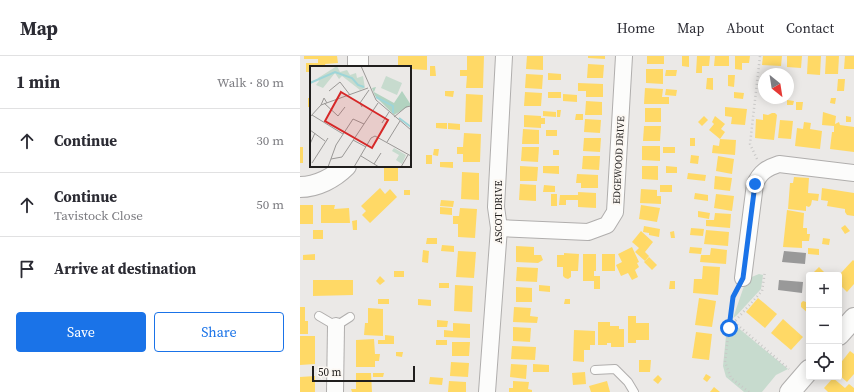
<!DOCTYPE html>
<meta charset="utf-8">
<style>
body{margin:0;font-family:"Source Serif 4",serif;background:#f7f7f7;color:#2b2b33}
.controls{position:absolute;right:12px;bottom:12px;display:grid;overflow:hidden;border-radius:4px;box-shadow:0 2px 10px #0003}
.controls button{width:36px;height:36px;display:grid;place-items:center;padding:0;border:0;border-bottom:1px solid #e1e1e2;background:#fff;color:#2b2b33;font:20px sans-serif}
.compass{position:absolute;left:458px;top:12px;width:36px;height:36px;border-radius:50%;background:#fff;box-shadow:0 2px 10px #0003;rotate:150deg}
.scale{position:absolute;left:12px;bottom:10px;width:103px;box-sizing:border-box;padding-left:4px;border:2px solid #201e1d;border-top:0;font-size:11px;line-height:14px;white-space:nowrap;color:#201e1d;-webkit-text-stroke:3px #fbf7f2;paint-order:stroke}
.stop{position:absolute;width:12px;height:12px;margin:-9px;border:3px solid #1a73e8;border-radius:50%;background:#fff}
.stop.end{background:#1a73e8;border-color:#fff;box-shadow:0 1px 4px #0008}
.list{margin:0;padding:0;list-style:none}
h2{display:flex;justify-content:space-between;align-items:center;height:52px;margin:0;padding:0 16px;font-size:17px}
h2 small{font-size:13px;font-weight:400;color:#7c7c81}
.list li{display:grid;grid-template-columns:26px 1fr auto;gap:12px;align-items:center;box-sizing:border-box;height:64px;padding:0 16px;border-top:1px solid #e1e1e2}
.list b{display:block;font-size:15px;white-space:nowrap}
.list p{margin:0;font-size:13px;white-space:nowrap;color:#7c7c81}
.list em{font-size:13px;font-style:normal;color:#7c7c81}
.actions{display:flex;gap:8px;padding:12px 16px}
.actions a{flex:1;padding:9px 0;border:1px solid #1a73e8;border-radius:4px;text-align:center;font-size:14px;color:#1a73e8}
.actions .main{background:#1a73e8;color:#fff}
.icon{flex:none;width:22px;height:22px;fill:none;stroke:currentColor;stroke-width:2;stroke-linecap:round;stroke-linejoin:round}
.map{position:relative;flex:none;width:554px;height:336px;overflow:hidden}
header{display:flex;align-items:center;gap:24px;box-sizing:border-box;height:56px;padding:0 20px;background:#fff;border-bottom:1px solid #e1e1e2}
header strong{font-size:19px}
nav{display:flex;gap:22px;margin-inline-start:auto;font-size:14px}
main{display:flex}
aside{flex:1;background:#fff}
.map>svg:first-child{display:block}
.green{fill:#c7dbce}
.homes{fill:#ffd966}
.industry{fill:#999}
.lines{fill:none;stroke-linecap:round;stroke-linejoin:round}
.service-casing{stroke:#b0aead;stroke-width:10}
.minor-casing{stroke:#b0aead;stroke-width:18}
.tertiary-casing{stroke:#b0aead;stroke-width:22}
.path{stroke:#c9c8c7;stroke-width:2.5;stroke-dasharray:1 3;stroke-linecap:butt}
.service{stroke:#fcfcfb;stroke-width:8}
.minor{stroke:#fcfcfb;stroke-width:16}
.tertiary{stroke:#fcfcfb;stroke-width:20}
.route{stroke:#1a73e8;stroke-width:5}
.labels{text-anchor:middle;stroke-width:4;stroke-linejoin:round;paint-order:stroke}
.street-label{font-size:10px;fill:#201e1d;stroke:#fbf7f2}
.inset-river{fill:none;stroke:#9ed5d8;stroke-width:2}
.inset-road{fill:none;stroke:#9a9896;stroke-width:1}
.view{fill:#d62828;fill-opacity:0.15;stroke:#d62828;stroke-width:2}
.inset-edge{fill:none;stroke:#201e1d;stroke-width:2}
</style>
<header>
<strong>Map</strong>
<nav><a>Home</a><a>Map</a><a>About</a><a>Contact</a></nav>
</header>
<main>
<aside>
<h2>1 min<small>Walk · 80 m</small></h2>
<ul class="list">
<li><svg class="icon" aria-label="ahead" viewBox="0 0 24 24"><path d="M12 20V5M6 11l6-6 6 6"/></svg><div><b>Continue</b></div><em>30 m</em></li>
<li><svg class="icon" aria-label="ahead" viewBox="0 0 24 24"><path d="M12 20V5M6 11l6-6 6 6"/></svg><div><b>Continue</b><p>Tavistock Close</p></div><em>50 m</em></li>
<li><svg class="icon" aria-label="arrive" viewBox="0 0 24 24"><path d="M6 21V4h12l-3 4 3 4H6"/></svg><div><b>Arrive at destination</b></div></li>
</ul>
<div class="actions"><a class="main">Save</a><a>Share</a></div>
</aside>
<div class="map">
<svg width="554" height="336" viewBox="0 0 554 336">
<rect width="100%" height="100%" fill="#ebe9e7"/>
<g class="green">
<path d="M459,218L463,219L461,233L436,260L433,262L444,230L449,222Z"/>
<path d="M427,270H436L488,313L476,319L462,336H444L426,321L423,310Z"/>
</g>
<g class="homes">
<path d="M4,0H37L38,7L25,8L26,11H11V16H6V7H18V3H4Z"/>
<path d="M98,0H127V14L110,13V11H98Z"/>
<path d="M167,0H184L183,32H166L167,20H160V14H167Z"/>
<path d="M227,0H243V14L226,13Z"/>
<path d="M288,0H305V3L288,2Z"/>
<rect x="347" y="0" width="17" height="8"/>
<path d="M382,0H389V11L382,10Z"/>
<path d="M397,0H410L409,10H402V17H396Z"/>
<path d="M415,0H429V10H414Z"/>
<path d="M435,0H450L449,7H442V14L435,13Z"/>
<path d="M463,0H482L481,10L462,9Z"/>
<path d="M487,0H502L501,12L487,11Z"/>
<path d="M508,0H521L520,19L507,18Z"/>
<path d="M526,0H539L538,18H525Z"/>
<path d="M545,0H554V13H544Z"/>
<path d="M288,8L304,9L303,22H287Z"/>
<path d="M130,10H135L136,20H130Z"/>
<path d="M346,13H363V28L346,27Z"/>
<path d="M366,14H377L376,20H365Z"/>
<path d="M248,17L261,18V24H248Z"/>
<path d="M226,18L243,19L242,33L225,32Z"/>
<path d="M428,19H435L434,31L428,30Z"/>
<path d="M407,22H413V34L406,33Z"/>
<path d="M538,23H545L544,35H537Z"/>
<path d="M278,27L303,28V41H286V35H278Z"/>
<path d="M345,32L363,33L362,41H369V48H344Z"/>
<path d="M366,33L377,34L376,40L365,39Z"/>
<path d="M145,35H154L153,41L145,40Z"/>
<path d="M225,36L242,37L241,50H224Z"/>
<rect x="248" y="36" width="13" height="6"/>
<path d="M434,36L444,37L443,43L434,42Z"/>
<path d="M166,38L183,39L182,66H165Z"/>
<path d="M263,38L277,39V46L263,45Z"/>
<rect x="8" y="42" width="3" height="9"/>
<path d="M531,42H536L535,48L530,47Z"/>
<path d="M487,44L494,45L493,49H487Z"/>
<path d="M286,45L302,46V59H285Z"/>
<path d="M496,46H503L502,54H496Z"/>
<path d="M425,51L447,53L445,69L431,68L432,61L425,60Z"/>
<rect x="345" y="52" width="16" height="14"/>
<path d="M257,54H261L260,61H257Z"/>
<path d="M243,55L256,56V61L243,60Z"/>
<path d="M523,56L536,60L535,68L539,66L540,69L554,71V96L530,93L532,76H534V70L522,69Z"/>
<path d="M472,57H475L477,59L474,84L455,82L456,63L463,64V58L468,59Z"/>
<path d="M276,58H283V64H275Z"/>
<path d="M224,59L241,60V62H245V68H241V72L224,71Z"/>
<path d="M404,60L408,64L402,70L398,66Z"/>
<path d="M415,60L425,68L421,73L425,76L420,83L409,74L414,68L412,66Z"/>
<path d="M546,60L551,61V66H546Z"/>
<path d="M285,63L301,64L300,77L284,76Z"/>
<path d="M480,64L493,65L491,83L478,82Z"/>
<path d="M504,66L511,67L510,73L522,75L520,93L495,90L497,72L503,73Z"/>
<path d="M136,67H147V73L136,72Z"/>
<path d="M148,67L160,68V74L148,73Z"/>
<path d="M344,70H361L360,85H343Z"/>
<path d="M223,73L239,74V88H222Z"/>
<rect x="246" y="74" width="11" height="6"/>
<path d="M164,77L181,78L180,106H163V98H157V91H163Z"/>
<path d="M284,82H301L300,96L283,95Z"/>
<rect x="390" y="82" width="5" height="8"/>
<path d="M420,83L436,84L435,99L412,97L413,89L419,90Z"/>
<path d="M342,90H360V105L342,104Z"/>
<rect x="0" y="91" width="3" height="16"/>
<path d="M222,91H239L238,106L221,105Z"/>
<rect x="363" y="91" width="12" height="6"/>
<path d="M134,93H139L138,100L133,99Z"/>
<rect x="253" y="94" width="6" height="5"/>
<rect x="126" y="99" width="6" height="9"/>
<path d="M391,99L399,100L398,108L390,107Z"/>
<path d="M283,100H300L299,114L282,113Z"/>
<path d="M418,100L434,103L432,118L416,115Z"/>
<path d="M140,106H153V112L140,111Z"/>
<rect x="84" y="110" width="14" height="15"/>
<path d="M220,110L238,111L237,125H220Z"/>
<path d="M243,110H259V118L243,117Z"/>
<path d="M342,110H358V124L342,123Z"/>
<path d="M366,110L377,111V117H366Z"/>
<path d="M162,116L179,117V144L161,143Z"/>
<path d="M388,117L406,119L405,125L387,123Z"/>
<path d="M277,118L298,119V132H281V127H276Z"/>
<path d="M415,120L432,122L430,135L414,133Z"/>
<path d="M494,121L509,122L508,137L519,138L518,145L512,144L511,149L509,151L506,150V155L488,153L490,127H493Z"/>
<path d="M220,128L236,129V145L219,144Z"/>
<path d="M244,129L255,130V136H243Z"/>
<rect x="360" y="129" width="12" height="7"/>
<path d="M80,132L85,138L90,133L97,141L70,167L62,159L66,155L61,150Z"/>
<path d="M522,132L554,137V160L547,159L545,156V153L527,150L528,145L521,144Z"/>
<path d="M341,133L357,134V140H361V148L340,147Z"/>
<rect x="104" y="134" width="6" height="5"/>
<path d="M278,136L296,137V152L278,151V144H266V149H259L260,139H278Z"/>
<path d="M395,137L408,139V145L394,143Z"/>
<rect x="251" y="138" width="6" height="12"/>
<path d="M416,138L434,140L432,155L414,152Z"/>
<path d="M141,144L154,145L153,151L140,150Z"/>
<rect x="0" y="149" width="13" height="19"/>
<path d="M21,149H35L34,153L49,152L50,167H21Z"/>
<path d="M341,149L360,152L357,166L339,163Z"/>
<path d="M140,151L152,152V159L140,158Z"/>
<path d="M160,152L177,153L175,182L158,181V168H153V160H159Z"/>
<path d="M487,154L504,157L503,172H507V178H510L509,185H502V192L483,191Z"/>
<path d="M398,155L410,157L409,163L398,161Z"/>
<path d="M415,157L431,158L430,172L406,170V164H414Z"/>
<path d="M57,164V174H53L52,165Z"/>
<path d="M545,169L550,175L545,178L541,172Z"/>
<path d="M344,170L360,173L359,181L349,179V177L343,176Z"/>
<path d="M391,172L404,173L403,180L390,179Z"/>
<rect x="13" y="174" width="10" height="9"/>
<path d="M406,174L429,176L428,190L404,188Z"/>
<path d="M341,175L353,186L345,196L349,200L345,205L335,196L339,192L332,186Z"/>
<path d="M374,175L375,182H371L370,176Z"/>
<path d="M127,182H137V188H126Z"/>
<path d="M523,182L530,183L529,189L522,188Z"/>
<path d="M142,189L154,190V196L141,195Z"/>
<path d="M216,190L234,191V199H241L243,204L238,207L216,206Z"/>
<path d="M332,191L339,206L337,207L339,211L335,214L338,221L332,224L328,217L321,220L316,209L322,206L318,198Z"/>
<path d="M390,191L402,192L401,198L389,197Z"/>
<path d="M411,192L427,194L426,208L400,206L401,199H410Z"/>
<path d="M508,192L519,193V199L508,198Z"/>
<path d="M123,194L129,195L128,207L122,206Z"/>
<path d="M158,195L176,196L174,222L156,221Z"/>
<path d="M264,197L279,198L278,215H271V221L268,223L265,222L263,220V211H257V199H264Z"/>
<path d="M15,198V204H3V199Z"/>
<path d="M283,198H296V215H294V220H300V233H294V225H283Z"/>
<rect x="302" y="198" width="13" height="17"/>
<path d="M349,201L357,209L352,214L344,206Z"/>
<path d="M553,204L554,205V228L547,236L539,228V219Z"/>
<path d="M403,210L420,211L418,239L393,237L394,223H402Z"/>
<path d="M217,211L238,212L237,226L216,225Z"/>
<path d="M519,211L527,219H517L514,216Z"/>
<rect x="94" y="215" width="10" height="6"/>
<path d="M80,220L85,225L80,229L76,225Z"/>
<path d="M13,224H53V239L13,240Z"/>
<path d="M370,225H375V233H369Z"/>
<rect x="139" y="227" width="10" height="5"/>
<path d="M155,229L173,230L172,256L154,255Z"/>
<path d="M239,229L250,230V236L239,235Z"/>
<path d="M216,231L232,232V246H216Z"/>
<path d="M399,242L416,245L412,271L395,269Z"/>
<path d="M458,242L477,258L465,272L446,256Z"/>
<rect x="78" y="243" width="11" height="5"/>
<path d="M118,243L131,244V250L118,249Z"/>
<path d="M265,243H270V248H264Z"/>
<path d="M503,245L506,246L509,248V258L501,251V247Z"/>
<path d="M0,251H5V265H8V278H0Z"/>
<path d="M214,251L231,252L230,260L238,261L237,267L213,266Z"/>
<path d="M68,252L83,253V280L64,279L65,267H68Z"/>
<path d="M328,260H336V267H349V284H336V287H328Z"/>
<path d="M483,263L503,281L491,294L471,277Z"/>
<path d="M137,264L148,265L147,271H137Z"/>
<path d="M298,266H310V270H319V273H324V291H311V287H307V289H298Z"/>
<path d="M153,267L170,268V282L144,281V274L153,275Z"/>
<path d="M213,271L231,272L230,286L213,285Z"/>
<path d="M274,274L295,275V289H290V294H284V306L273,305Z"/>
<path d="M396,276L412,278L409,304L392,302Z"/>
<path d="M85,279L94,280V288H78V284H85Z"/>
<path d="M0,280H15V308L0,309Z"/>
<path d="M74,283L75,298H80L79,305H75V311H56V284Z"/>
<rect x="136" y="284" width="11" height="5"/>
<path d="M152,286H170L169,300H152Z"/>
<path d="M212,290L236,291L235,304L211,303Z"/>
<path d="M550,295L554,298V318L547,326L539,319V309Z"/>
<path d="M96,296H103L102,301L96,300Z"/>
<path d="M339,304H351L350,316H339Z"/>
<path d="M151,306L169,307L168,321L150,320Z"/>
<path d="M211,308L227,309L226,323L210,321Z"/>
<path d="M233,308L249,309V316H233Z"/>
<path d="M285,316L286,328L273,329L272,317Z"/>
<path d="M56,317H71L72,336H52L51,333H56Z"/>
<path d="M73,317H84L83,321H73Z"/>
<path d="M406,318L411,321L407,326L403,323Z"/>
<path d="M358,319L362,323L358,328L353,324Z"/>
<path d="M15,320V336H0V321Z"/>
<path d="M130,321L143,322L142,329L129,328Z"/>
<path d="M533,322L545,332L549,328L554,332V336H528L524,332Z"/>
<path d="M149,325L166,326V336H148Z"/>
<path d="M213,325L229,326L228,333L232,334V336H209V332H213Z"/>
<path d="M307,325L310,336H291L289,330Z"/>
<path d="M414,331L420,336H410Z"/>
</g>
<g class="industry">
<path d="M484,195L506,197L505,208L482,206Z"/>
<path d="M479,224L503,226L502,237L478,234Z"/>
</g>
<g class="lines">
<g class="service-casing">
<g id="service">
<path d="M19,260L36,270L50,261"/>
<path d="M295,314L315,313L328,326L334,336"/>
</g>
</g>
<g class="minor-casing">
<g id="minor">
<path d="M199,172L288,176L307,169L315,156L324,0"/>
<path d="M443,222L455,128C460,116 467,112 479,108L554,117"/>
<path d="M35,336L36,270"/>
<path d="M187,336L199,172L196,151L204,0"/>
</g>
</g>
<g class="tertiary-casing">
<g id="tertiary">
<path d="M58,11V0"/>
<path d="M0,131C17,131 34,122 46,110"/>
<path d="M539,279L554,262"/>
<path d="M490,336L509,314"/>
</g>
</g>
<g class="path">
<path d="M457,103L450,88L460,0"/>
<path d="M434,266L489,313"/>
<path d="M429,271L433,241L437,234"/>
<path d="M449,336L431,322L425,306L429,272L462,235L465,215"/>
</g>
<use href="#service" class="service"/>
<use href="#minor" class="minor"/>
<use href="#tertiary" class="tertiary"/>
</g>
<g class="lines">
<path class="route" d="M429,272L433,241L443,222L455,128"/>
</g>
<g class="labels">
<g class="street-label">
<text transform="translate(318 104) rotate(-87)" y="4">EDGEWOOD DRIVE</text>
<text transform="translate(198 156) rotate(-90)" y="4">ASCOT DRIVE</text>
</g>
</g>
<g transform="translate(10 10)">
<rect width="101" height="101" fill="#ebe9e7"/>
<path d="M27,0L30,6L37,4L40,9L46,7L47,12L53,10L55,22L50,24L32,10L29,13L25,7L13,22L6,19L9,15L8,12ZM76,10L92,17L87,29L71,22ZM84,82L96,89L92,98L86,94L89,89L82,85Z" fill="#c7dbce"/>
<path d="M66,21L64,26L84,37L92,25L101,39L84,49L65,30L62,22Z" fill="#b2d3c0"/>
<path class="inset-river" d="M0,17L25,6L42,12L48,19L54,21M66,31L83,40V47M89,52L101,61"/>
<path class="inset-road" d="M51,0L66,34L101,64M19,25L30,16L40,29M14,37L28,50L35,41M11,39L14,32L17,37M52,41L50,37L59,24M2,49L33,68M0,51L11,39L58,22M84,51L96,41L101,40M72,57L79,46M0,64L15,75M43,74L56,81M77,76L90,55M0,78L5,67M51,90L69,101M21,93L32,91L68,37M2,97L18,72M64,98L71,87M18,101L26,79L43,53L54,58M44,101L61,72L65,70L101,90M91,101L98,89"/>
<path class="view" d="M31,26L78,54L62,82L15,55Z"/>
<rect width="101" height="101" class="inset-edge"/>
</g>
</svg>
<div class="controls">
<button>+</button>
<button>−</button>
<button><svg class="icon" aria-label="locate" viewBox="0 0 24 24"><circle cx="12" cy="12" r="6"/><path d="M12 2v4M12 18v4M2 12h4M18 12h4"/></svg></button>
</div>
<svg class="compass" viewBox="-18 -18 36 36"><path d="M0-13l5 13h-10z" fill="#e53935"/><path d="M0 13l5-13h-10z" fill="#7c7c81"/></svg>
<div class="scale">50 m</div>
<div class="stop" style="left:429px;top:272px"></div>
<div class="stop end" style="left:455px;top:128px"></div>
</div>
</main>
